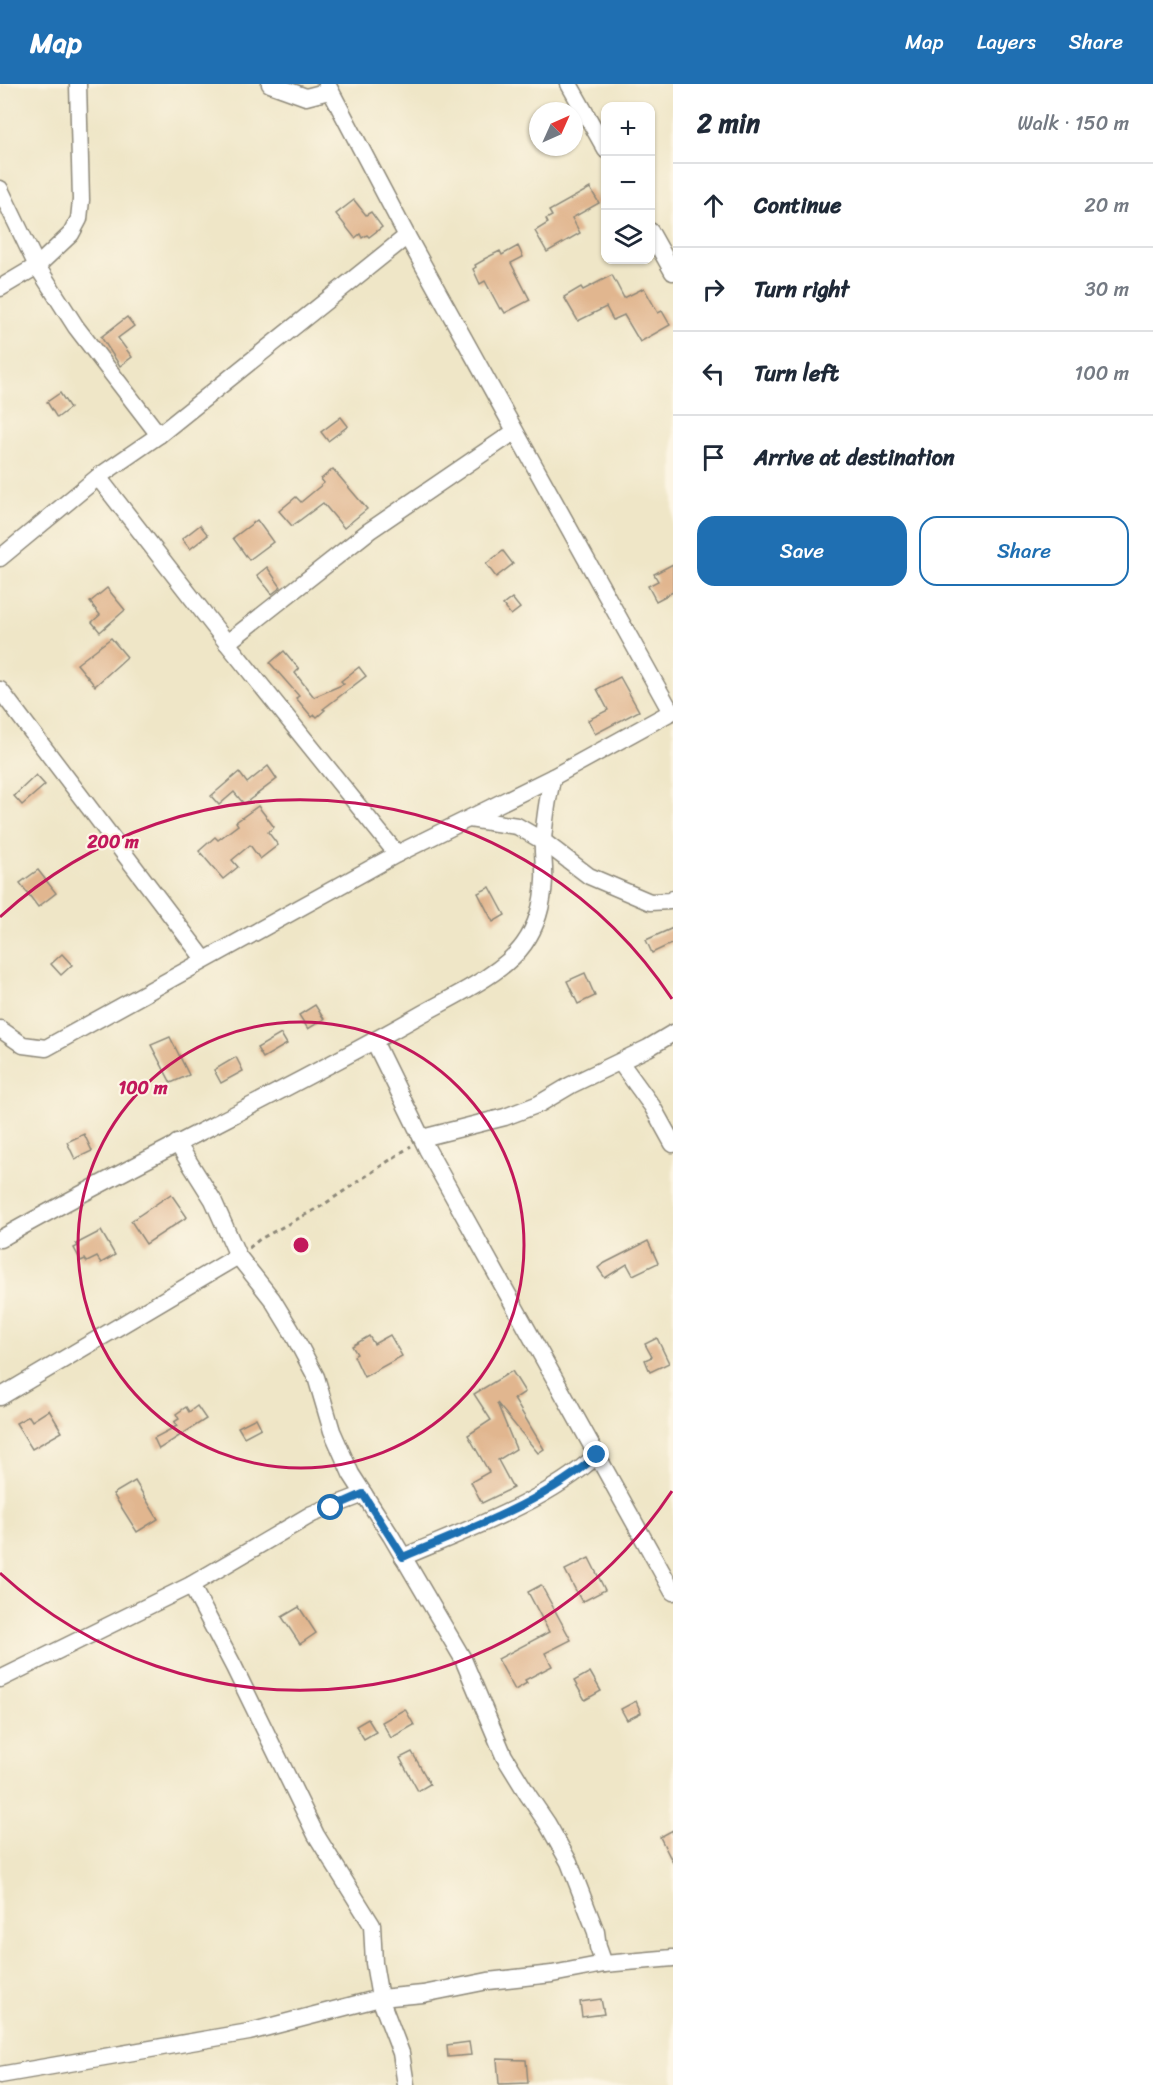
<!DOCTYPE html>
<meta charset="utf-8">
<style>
body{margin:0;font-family:Sriracha,sans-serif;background:#f6f6f7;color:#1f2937}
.controls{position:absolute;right:18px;top:18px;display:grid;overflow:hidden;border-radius:12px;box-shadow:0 2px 4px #0004}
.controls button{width:54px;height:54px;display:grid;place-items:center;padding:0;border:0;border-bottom:2px solid #e0e1e3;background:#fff;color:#1f2937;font:30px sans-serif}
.compass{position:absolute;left:529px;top:18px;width:54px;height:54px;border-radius:50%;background:#fff;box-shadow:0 2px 4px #0004;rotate:45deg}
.stop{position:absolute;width:18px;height:18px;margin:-14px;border:4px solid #1f6fb2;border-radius:50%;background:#fff}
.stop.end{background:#1f6fb2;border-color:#fff;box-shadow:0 2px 6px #0008}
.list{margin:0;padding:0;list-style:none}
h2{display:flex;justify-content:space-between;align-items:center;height:78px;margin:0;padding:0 24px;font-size:26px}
h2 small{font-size:20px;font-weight:400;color:#747a83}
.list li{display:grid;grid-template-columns:39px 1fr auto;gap:18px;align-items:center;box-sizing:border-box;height:84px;padding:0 24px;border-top:2px solid #e0e1e3}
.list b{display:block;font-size:22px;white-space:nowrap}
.list em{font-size:20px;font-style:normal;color:#747a83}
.actions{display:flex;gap:12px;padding:18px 24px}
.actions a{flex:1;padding:14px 0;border:2px solid #1f6fb2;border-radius:18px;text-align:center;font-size:21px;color:#1f6fb2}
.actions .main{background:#1f6fb2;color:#fff}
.icon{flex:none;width:33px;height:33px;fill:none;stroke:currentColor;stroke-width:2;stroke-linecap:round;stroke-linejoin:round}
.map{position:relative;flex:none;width:673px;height:2001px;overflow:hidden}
header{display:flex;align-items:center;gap:36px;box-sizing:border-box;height:84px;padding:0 30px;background:#1f6fb2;color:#fff}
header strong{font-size:28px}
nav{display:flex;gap:33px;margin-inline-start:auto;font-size:21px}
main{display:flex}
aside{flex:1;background:#fff}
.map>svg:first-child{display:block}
.building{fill:#e1b68f}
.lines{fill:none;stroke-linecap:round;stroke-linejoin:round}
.minor-casing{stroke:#8d8879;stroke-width:19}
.path{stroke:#8d8879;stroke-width:3;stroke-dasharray:4.5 4.5;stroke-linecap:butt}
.minor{stroke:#fff;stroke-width:16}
.route{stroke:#1f6fb2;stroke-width:8}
.ring{fill:none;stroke:#c2185b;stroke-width:3}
.centre{fill:#c2185b;stroke:#fcf5e5;stroke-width:3}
.ring-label{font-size:18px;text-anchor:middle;font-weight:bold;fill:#c2185b;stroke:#fcf5e5;stroke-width:4.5;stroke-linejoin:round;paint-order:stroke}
</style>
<header>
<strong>Map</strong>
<nav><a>Map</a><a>Layers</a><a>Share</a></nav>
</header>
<main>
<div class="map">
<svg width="673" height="2001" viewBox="0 0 673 2001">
<rect width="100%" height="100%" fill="#fcf5e5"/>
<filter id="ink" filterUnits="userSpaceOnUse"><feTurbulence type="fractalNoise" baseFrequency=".0167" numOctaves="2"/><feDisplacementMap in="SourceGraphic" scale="12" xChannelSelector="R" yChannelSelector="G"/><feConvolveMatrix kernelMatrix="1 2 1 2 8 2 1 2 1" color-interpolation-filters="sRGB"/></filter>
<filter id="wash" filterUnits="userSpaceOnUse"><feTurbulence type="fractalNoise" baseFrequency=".008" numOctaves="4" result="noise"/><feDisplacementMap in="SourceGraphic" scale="24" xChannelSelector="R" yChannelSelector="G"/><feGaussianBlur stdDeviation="1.35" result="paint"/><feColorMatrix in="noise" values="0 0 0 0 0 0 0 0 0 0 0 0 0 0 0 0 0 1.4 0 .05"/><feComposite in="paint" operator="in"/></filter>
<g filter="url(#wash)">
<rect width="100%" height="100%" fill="#efe6c7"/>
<g id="blocks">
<g class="building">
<path d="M590,104L599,119L572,134L580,149L547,168L535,147L548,139L546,135L552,132L549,127Z"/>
<path d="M354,116L366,131L371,128L382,143L369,153L367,151L362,154L360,150L355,154L336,130Z"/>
<path d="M518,162L523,173L511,179L530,216L505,229L502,224L500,225L485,197L480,200L473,185L476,183L475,181L484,176V175L500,167L502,171Z"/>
<path d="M612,191L624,214L644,204L658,229L662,227L670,241L640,258L624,231L613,236L606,223L578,237L564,213L581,203L583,206Z"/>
<path d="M127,233L134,242L118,254L132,273L120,282L101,253Z"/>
<path d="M60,309L70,324L57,334L47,318Z"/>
<path d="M341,333L348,342L328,357L321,348Z"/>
<path d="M333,385L367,425L344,444L323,419L292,442L279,427L296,413L301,418L324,399L321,395Z"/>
<path d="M257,436L273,458L249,476L233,454Z"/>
<path d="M200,441L208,451L190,465L182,455Z"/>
<path d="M503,467L513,480L496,493L486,480Z"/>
<path d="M673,480V508L656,517L648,502L658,497L654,490Z"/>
<path d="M267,483L281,503L272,510L257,491Z"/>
<path d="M107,504L125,526L100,548L92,538L100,531L90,518Z"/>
<path d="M512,514L520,524L511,531L503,521Z"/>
<path d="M111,554L127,573L95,602L77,580Z"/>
<path d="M284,567L299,585L295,589L314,613L344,600L341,597L359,583L366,592L323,625L325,626L317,633L315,631L312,633L296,614L299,612L270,579Z"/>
<path d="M620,593L639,627L595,650L588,636L608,626L597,605Z"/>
<path d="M268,682L277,695L244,720L234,708L219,721L211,712L239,688L247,699Z"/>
<path d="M36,691L45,701L22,721L14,712Z"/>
<path d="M258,722L274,743L268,748L278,761L260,775L250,761L232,776L238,783L223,795L199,767L215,753L218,756L238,741L236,738Z"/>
<path d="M38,786L56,809L38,823L20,799Z"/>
<path d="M490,803L505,831L493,838L478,809Z"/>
<path d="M673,844V859L652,869L646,856Z"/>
<path d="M62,870L72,881L61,891L51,880Z"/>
<path d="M585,889L595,912L578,920L567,897Z"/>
<path d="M315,921L324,935L308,945L299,931Z"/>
<path d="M281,950L287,960L263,974L257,964Z"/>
<path d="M170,953L189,991L171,999L151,961Z"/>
<path d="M236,973L243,987L221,999L214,986Z"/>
<path d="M84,1050L92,1067L75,1075L67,1058Z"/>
<path d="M171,1110L187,1133L146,1160L131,1137Z"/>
<path d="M101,1147L115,1171L101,1179L97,1173L87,1178L85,1175L81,1177L74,1164L78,1162L76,1160Z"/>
<path d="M648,1157L658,1179L633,1191L627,1180L605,1194L598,1184L603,1180Z"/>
<path d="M390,1251L402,1272L364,1293L354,1272L357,1270L352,1262L369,1252L374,1260Z"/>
<path d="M657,1254L669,1279L650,1288L645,1276L652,1273L645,1260Z"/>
<path d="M512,1287L525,1308L514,1315L544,1365L538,1369L497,1319L516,1365L498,1376L513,1404L482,1419L471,1398L489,1388L468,1351L491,1336L474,1310Z"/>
<path d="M197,1322L206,1335L159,1365L154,1354L177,1342L174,1338L179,1335L176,1330L186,1323L189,1328Z"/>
<path d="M49,1326L62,1348L32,1365L16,1339L29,1332L32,1337Z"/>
<path d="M256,1334L261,1344L244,1353L238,1343Z"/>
<path d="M135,1397L158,1435L137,1448L113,1410Z"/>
<path d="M589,1474L605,1506L582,1518L565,1486Z"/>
<path d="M541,1501L571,1556L545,1569L552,1582L525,1596L527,1599L515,1606L498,1575L549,1548L528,1508Z"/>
<path d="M299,1523L316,1549L300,1560L282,1533Z"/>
<path d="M590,1588L601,1607L585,1616L574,1597Z"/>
<path d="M636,1617L641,1629L627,1636L621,1625Z"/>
<path d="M405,1625L414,1641L391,1654L382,1638Z"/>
<path d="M368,1635L376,1648L364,1655L356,1642Z"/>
<path d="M412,1668L430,1700L418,1707L400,1674Z"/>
<path d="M673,1746V1779L660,1753Z"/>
<path d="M601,1915L604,1930L582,1933L580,1918Z"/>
<path d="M469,1958L471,1971L448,1973L447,1961Z"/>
<path d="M497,1975L526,1976L528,1999L499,2000Z"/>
</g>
</g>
</g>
<g filter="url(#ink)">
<use href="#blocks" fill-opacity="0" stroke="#8d8879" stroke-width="1.5"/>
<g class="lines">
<g class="minor-casing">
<g id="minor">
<path d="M270,0L306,13L329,7"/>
<path d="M327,0L407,152L671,628"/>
<path d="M569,0L606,66"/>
<path d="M0,105L37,182L76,243L159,351"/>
<path d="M650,147L673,188"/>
<path d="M0,204L37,182L71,150L79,135L81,116L78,0"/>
<path d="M98,393L227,559L397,770"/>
<path d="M0,474L98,393L159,351L407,152"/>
<path d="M227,559L369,447L514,348"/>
<path d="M0,606L204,875"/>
<path d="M469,735L517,742L543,757L589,792L650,818L670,817L673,815"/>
<path d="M0,945L23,961L46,964L397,770L553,693L673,627"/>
<path d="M374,957L427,1065L673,1508"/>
<path d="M620,978L652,1022L673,1060"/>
<path d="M422,1054L505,1033L539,1020L571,1001L648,964L673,949"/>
<path d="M177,1059L213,1116L238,1172L272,1215L291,1246L316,1293L332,1347L351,1390L391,1452L463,1575L504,1672L528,1711L547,1739L569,1778L596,1848L598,1863L604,1880"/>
<path d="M0,1155C138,1076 282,1010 420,931C452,913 503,890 524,860C537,842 543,818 544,796C545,783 542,769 543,755C545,734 547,714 553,693"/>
<path d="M0,1313L238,1172"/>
<path d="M403,1473C466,1446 546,1418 597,1371"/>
<path d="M191,1501L234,1583L316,1751L372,1841L374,1879L380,1914L401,1969L406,2001"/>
<path d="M0,1595L191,1501L312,1430L364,1410"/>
<path d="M0,1991L249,1948L380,1914L423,1910L488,1897L552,1890L604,1880L673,1874"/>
</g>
</g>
<path class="path" d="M249,1164L260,1155L320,1123L411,1062"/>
<use href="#minor" class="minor"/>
</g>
</g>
<g class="lines" filter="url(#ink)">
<path class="route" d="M331,1424L363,1410L403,1473C466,1446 546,1418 597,1371"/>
</g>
<g class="ring">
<circle cx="301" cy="1161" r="223"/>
<path d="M672 1407A445 445 0 0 1 0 1489M0 833A445 445 0 0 1 672 915"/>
</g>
<circle cx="301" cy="1161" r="9" class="centre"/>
<g class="ring-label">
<text x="113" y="764">200 m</text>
<text x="143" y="1010">100 m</text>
</g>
</svg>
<div class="controls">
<button>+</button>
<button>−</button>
<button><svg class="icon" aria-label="layers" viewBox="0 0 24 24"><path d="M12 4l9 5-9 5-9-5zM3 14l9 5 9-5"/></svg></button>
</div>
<svg class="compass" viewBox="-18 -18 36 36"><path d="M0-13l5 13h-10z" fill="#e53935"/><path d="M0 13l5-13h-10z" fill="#747a83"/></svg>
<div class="stop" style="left:331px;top:1424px"></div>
<div class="stop end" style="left:597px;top:1371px"></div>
</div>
<aside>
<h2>2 min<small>Walk · 150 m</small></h2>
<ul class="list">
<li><svg class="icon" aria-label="ahead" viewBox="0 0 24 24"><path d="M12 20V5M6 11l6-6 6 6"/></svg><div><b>Continue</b></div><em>20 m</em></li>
<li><svg class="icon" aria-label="right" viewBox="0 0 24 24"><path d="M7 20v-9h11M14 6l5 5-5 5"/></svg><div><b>Turn right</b></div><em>30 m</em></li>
<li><svg class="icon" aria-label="left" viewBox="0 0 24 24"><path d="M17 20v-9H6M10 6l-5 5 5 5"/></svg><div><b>Turn left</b></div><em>100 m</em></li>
<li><svg class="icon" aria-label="arrive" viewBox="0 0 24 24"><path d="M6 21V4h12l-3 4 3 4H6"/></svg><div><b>Arrive at destination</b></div></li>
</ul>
<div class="actions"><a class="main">Save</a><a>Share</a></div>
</aside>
</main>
